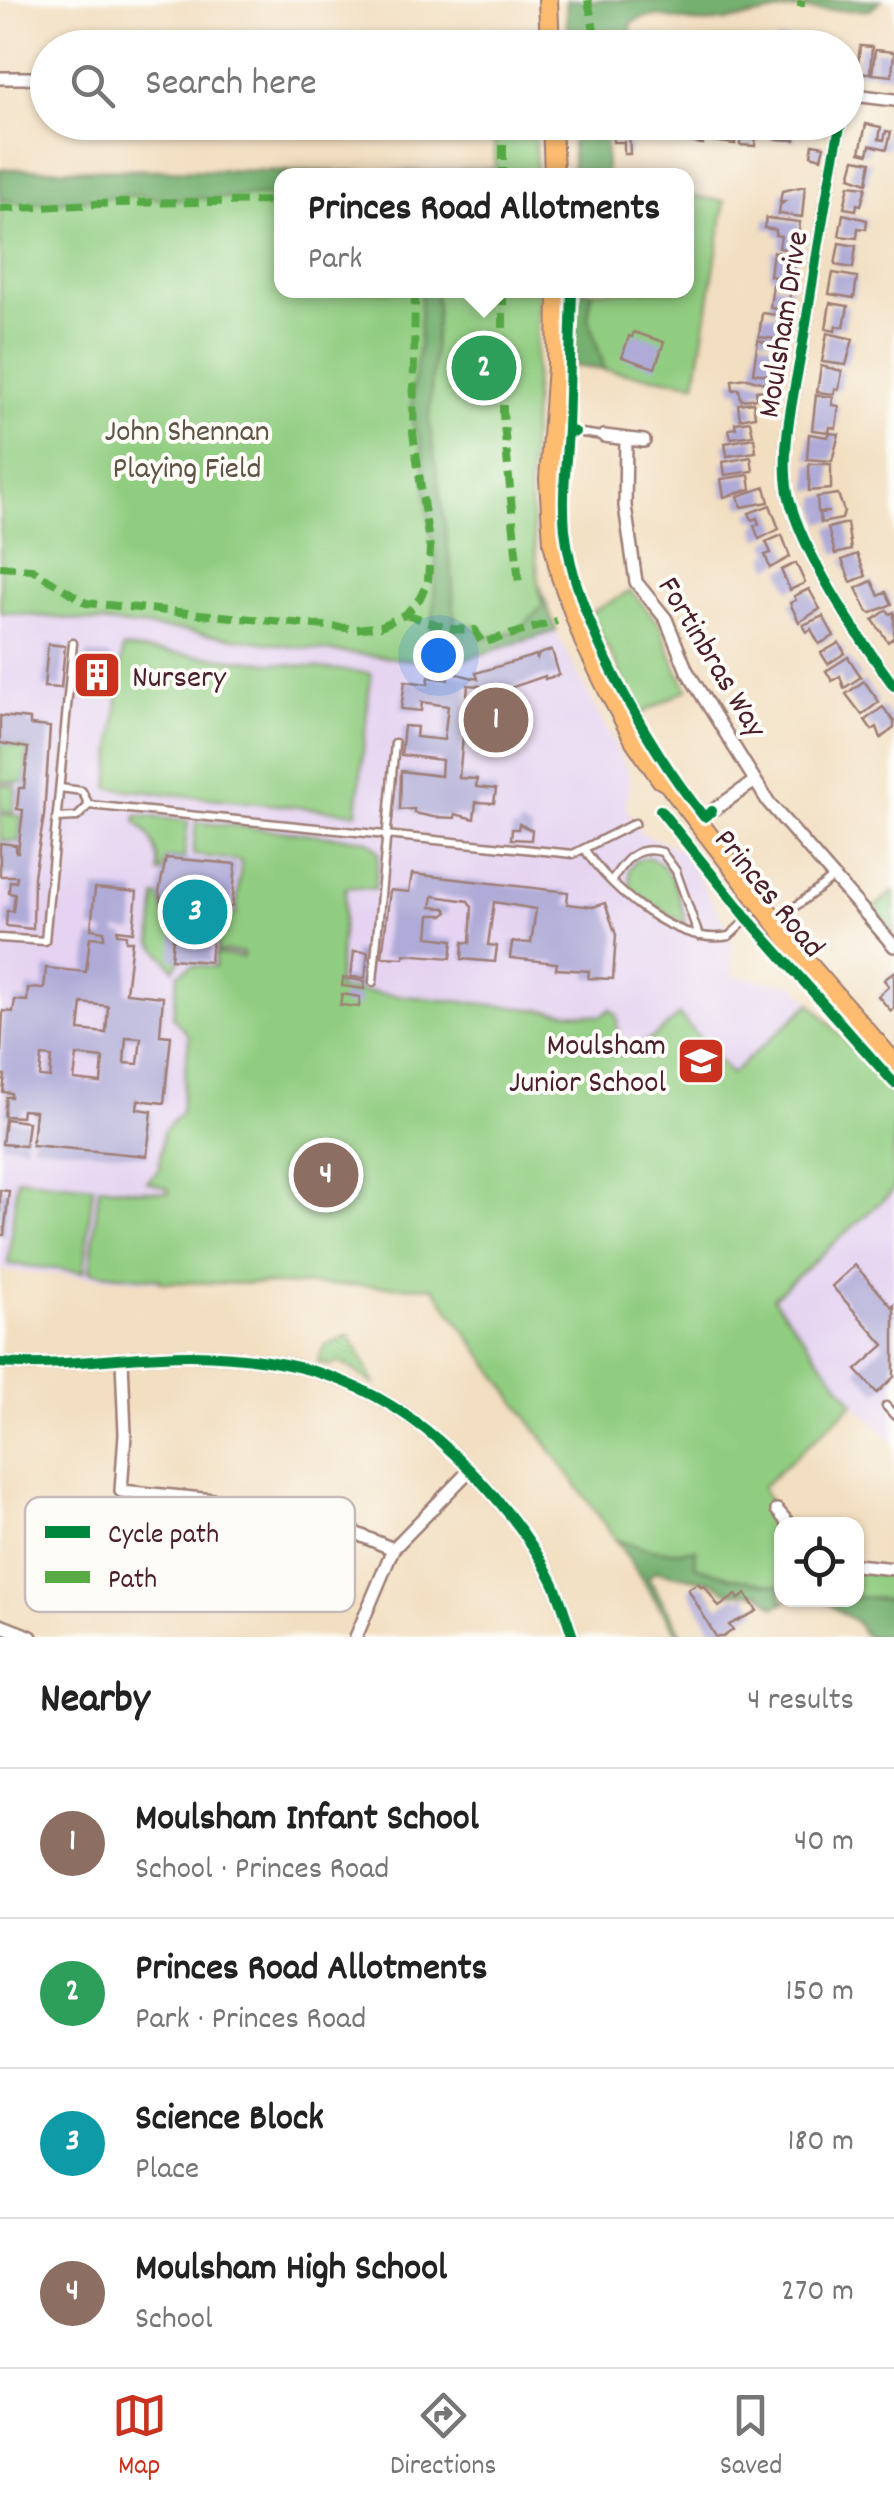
<!DOCTYPE html>
<meta charset="utf-8">
<style>
body{margin:0;font-family:Dekko,sans-serif;background:#f6f6f6;color:#222}
.controls{position:absolute;right:30px;bottom:30px;display:grid;overflow:hidden;border-radius:20px;box-shadow:0 2px 8px #0004}
.controls button{width:90px;height:90px;display:grid;place-items:center;padding:0;border:0;border-bottom:2px solid #e0e0e0;background:#fff;color:#222;font:50px sans-serif}
.you{position:absolute;left:438px;top:655px;width:35px;height:35px;margin:-25px;border:8px solid #fff;border-radius:50%;background:#1a73e8;box-shadow:0 0 0 15px #1a73e833}
.badge{display:grid;place-items:center;width:65px;height:65px;border-radius:50%;background:#c8321e;color:#fff;font-size:32px;font-weight:700}
.pin{position:absolute;translate:-50% -50%;border:5px solid #fff;box-shadow:0 2px 10px #0006}
.popup{position:absolute;left:274px;top:168px;width:420px;height:130px;box-sizing:border-box;display:grid;place-content:center;border-radius:20px;background:#fff;filter:drop-shadow(0 2px 8px #0005);font-size:32px;white-space:nowrap;color:#767676}
.popup b{font-size:38px;color:#222}
.popup::after{content:'';position:absolute;left:50%;top:100%;margin-left:-20px;border:20px solid transparent;border-top-color:#fff}
.list{margin:0;padding:0;list-style:none}
h2{display:flex;justify-content:space-between;align-items:center;height:130px;margin:0;padding:0 40px;font-size:42px}
h2 small{font-size:32px;font-weight:400;color:#767676}
.list li{display:grid;grid-template-columns:65px 1fr auto;gap:30px;align-items:center;box-sizing:border-box;height:150px;padding:0 40px;border-top:2px solid #e0e0e0}
.list b{display:block;font-size:38px;white-space:nowrap}
.list p{margin:0;font-size:32px;white-space:nowrap;color:#767676}
.list em{font-size:32px;font-style:normal;color:#767676}
.icon{flex:none;width:55px;height:55px;fill:none;stroke:currentColor;stroke-width:2;stroke-linecap:round;stroke-linejoin:round}
.map{position:relative;flex:none;width:894px;height:1637px;overflow:hidden}
.search{position:absolute;background:#fff;box-shadow:0 2px 8px #0004;left:30px;right:30px;top:30px;height:110px;display:flex;align-items:center;gap:25px;box-sizing:border-box;padding:0 35px;border-radius:55px;color:#767676;font-size:38px}
.sheet{height:730px;background:#fff}
nav{display:flex;justify-content:space-around;align-items:center;box-sizing:border-box;height:140px;border-top:2px solid #e0e0e0;background:#fff;font-size:28px;color:#767676}
nav a{display:grid;justify-items:center;gap:5px}
nav .on{color:#c8321e}
.map>svg:first-child{display:block}
.built{fill:#e5d3f1}
.green{fill:#91cd81;stroke:#6e7656;stroke-width:2.5}
.forest{fill:#74b06f;stroke:#5f684d;stroke-width:2.5}
.building{fill:#afaad7;fill-rule:evenodd}
.lines{fill:none;stroke-linecap:round;stroke-linejoin:round}
.lane-casing{stroke:#9e7e76;stroke-width:11}
.street-casing{stroke:#9e7e76;stroke-width:16}
.primary-casing{stroke:#9e7e76;stroke-width:22}
.lane{stroke:#fff;stroke-width:6}
.street{stroke:#fff;stroke-width:11}
.primary{stroke:#fdbc6f;stroke-width:18}
.quiet{stroke:#57aa44;stroke-width:8;stroke-dasharray:15 8;stroke-linecap:butt}
.cycleway-casing{stroke:#fdfcf7;stroke-width:16}
.cycleway{stroke:#00873e;stroke-width:10}
.labels{text-anchor:middle;stroke-width:8;stroke-linejoin:round;paint-order:stroke}
.street-label{font-size:32px;fill:#4a1f2b;stroke:#fdfcf7}
.park-label{font-size:32px;fill:#5f5345;stroke:#fdfcf7}
.poi-label{font-size:32px;fill:#4a1f2b;stroke:#fdfcf7;text-anchor:start}
.key{fill:#fdfcf7;stroke:#c7baba;stroke-width:2.5}
.key-label{font-size:28px;fill:#4a1f2b}
</style>
<div class="map">
<svg width="894" height="1637" viewBox="0 0 894 1637">
<rect width="100%" height="100%" fill="#fdfcf7"/>
<filter id="ink" filterUnits="userSpaceOnUse"><feTurbulence type="fractalNoise" baseFrequency=".01" numOctaves="2"/><feDisplacementMap in="SourceGraphic" scale="20" xChannelSelector="R" yChannelSelector="G"/><feConvolveMatrix kernelMatrix="1 2 1 2 8 2 1 2 1" color-interpolation-filters="sRGB"/></filter>
<filter id="wash" filterUnits="userSpaceOnUse"><feTurbulence type="fractalNoise" baseFrequency=".0048" numOctaves="4" result="noise"/><feDisplacementMap in="SourceGraphic" scale="40" xChannelSelector="R" yChannelSelector="G"/><feGaussianBlur stdDeviation="2.25" result="paint"/><feColorMatrix in="noise" values="0 0 0 0 0 0 0 0 0 0 0 0 0 0 0 0 0 1.4 0 .05"/><feComposite in="paint" operator="in"/></filter>
<g filter="url(#wash)">
<rect width="100%" height="100%" fill="#f2dec0"/>
<path class="built" d="M0,612L187,631L301,648L450,664L556,631L630,776L626,806L641,833L682,850L727,927L732,942L733,976L796,986L894,1095V1442L853,1403L696,1549L625,1552L433,1287L160,1282L0,1270Z"/>
<g class="green">
<path d="M494,123H513L535,138L536,175H282V290L539,291L529,490L539,584L556,631L450,664L301,648L187,631L0,612V169L423,172L495,168Z"/>
<path d="M687,195L725,201L696,383L605,370L588,318L592,291L686,290Z"/>
<path d="M631,591L660,625L677,670L688,689L641,714L590,613Z"/>
<path d="M123,648L371,673L357,813L109,788Z"/>
<path d="M0,743L28,748L24,783L0,781Z"/>
<path d="M0,784L16,786L13,812L0,810Z"/>
<path d="M0,814L22,816L19,842L0,840Z"/>
<path d="M136,815L188,821L184,859L166,858L162,873H159C159,852 152,835 136,822Z"/>
<path d="M196,822L368,840L379,852L375,889L346,887L337,989L601,1016L611,1009L617,1017L618,1055L655,1036L679,1015L731,1074L811,1003L894,1095V1190L773,1298L854,1403L762,1487L780,1524L781,1589L625,1552L433,1287L160,1282V1279L90,1272L99,1186L169,1193V1189L147,1182L159,1169L163,1132L181,1112L189,1036L173,1017L178,974L193,965L215,967L216,954L243,957V953L217,951L220,915H236L241,861L193,855Z"/>
<path d="M644,857C672,858 681,902 686,925L631,889L629,869L635,861Z"/>
<path d="M894,891V934L873,909Z"/>
<path d="M156,896L160,897L166,916L175,917L180,960L174,969L152,942Z"/>
<path d="M17,1178L93,1186L84,1272L8,1264Z"/>
<path d="M350,1335L375,1384C359,1377 357,1369 338,1362L330,1366L318,1362L324,1346Z"/>
<path d="M857,1571L894,1576V1608L856,1600Z"/>
</g>
<g class="forest">
<path d="M566,0H792L799,9C764,11 731,25 694,22C674,20 649,9 631,24L630,47L586,48L567,26Z"/>
<path d="M807,0H882L870,10H803Z"/>
<path d="M596,123H605L606,175H573L572,142Z"/>
<path d="M0,169L423,172V175H282L281,195L165,200L140,195L24,204L0,199Z"/>
<path d="M421,291H435L437,307L429,420L452,575L455,625L478,626L485,638L519,630L542,607L539,584L556,631L450,664L422,661L433,623L436,555L430,530L421,441L413,425L412,394L419,347Z"/>
<path d="M576,291H592L588,318L605,370L574,366Z"/>
<path d="M616,1540C642,1548 669,1555 696,1549L695,1566L731,1577L781,1586L782,1600H789L775,1607L760,1593L729,1592L712,1582L656,1571L648,1577L684,1637H680Z"/>
<path d="M857,1597L894,1600V1631L884,1637H866L856,1622L822,1600Z"/>
</g>
<g id="blocks">
<g class="building">
<path d="M777,39L798,40V48H777Z"/>
<path d="M860,46L872,47L870,73H857Z"/>
<path d="M875,50L894,52L892,76L872,74Z"/>
<path d="M612,122H625V128H629L630,154H624V142H613Z"/>
<path d="M636,122H659L658,137L636,136Z"/>
<path d="M664,122L703,125V144L672,140V134L664,133Z"/>
<path d="M705,122H740L739,137H735V144L711,141V133H705Z"/>
<path d="M741,122H773V138L756,137L755,146L740,145Z"/>
<path d="M776,122H795V140L775,139Z"/>
<path d="M802,122H823L822,132L802,135Z"/>
<path d="M866,124L881,127L879,139L884,140L886,131L891,132L887,149L870,145L868,154L860,152Z"/>
<path d="M813,144L824,146L821,158L811,155Z"/>
<path d="M855,159L871,162L867,183L850,177Z"/>
<path d="M849,185L866,187L861,205L857,204L856,210L844,208Z"/>
<path d="M805,186L802,217L779,214L780,205L784,202H780L782,191Z"/>
<path d="M843,214L867,220L866,229L858,228L857,238L839,236Z"/>
<path d="M766,218L800,222L797,251L779,248L781,236L775,235L776,230L764,228Z"/>
<path d="M839,243L856,246L853,268L835,265Z"/>
<path d="M773,251L796,257L792,280L770,276Z"/>
<path d="M833,273L857,277L854,298L829,294Z"/>
<path d="M773,284L791,286L788,310L770,308Z"/>
<path d="M830,303L848,306L844,327L836,326L835,331L826,329Z"/>
<path d="M762,313L786,316L783,340L759,337Z"/>
<path d="M634,332L664,342L655,368L622,357L629,336L632,337Z"/>
<path d="M827,333L853,339L846,365L822,362Z"/>
<path d="M758,340L780,347L776,376L753,373Z"/>
<path d="M821,366L842,371L839,389H835L834,394L817,392Z"/>
<path d="M747,378L768,384L767,390L756,391L757,398L741,400L739,389L733,390L732,380Z"/>
<path d="M816,395L833,397L832,405L839,406L836,428L830,427L829,432L812,430Z"/>
<path d="M753,402L755,416L740,419L738,404Z"/>
<path d="M750,421L753,435L731,438L729,429L736,428L735,423Z"/>
<path d="M829,433L839,434L832,461L807,459L809,434L828,437Z"/>
<path d="M754,438L756,452L727,456L725,443Z"/>
<path d="M751,457L753,471L725,475L723,462Z"/>
<path d="M809,464H831V489L809,491Z"/>
<path d="M749,475L751,489L724,497L721,479Z"/>
<path d="M765,487L769,502L741,507L738,496Z"/>
<path d="M838,494L844,511L842,519L821,523L819,513L829,512H818L817,497Z"/>
<path d="M770,505L779,529L759,539L754,526L759,524L757,518L752,520L749,513Z"/>
<path d="M847,523L851,550L835,554L828,528Z"/>
<path d="M782,535L790,557L770,568L765,555L771,553L766,542Z"/>
<path d="M857,554L866,576L851,582L842,560Z"/>
<path d="M796,563L805,583L790,590L781,570Z"/>
<path d="M872,581L879,596L886,592L892,604L872,613L868,612L856,588Z"/>
<path d="M809,589L820,609L799,622L790,603L796,600L794,596Z"/>
<path d="M887,610L890,614L894,612V637L888,642L873,620Z"/>
<path d="M823,616L834,636L819,644L811,629L807,632L803,625Z"/>
<path d="M839,643L845,653L828,664L821,653Z"/>
<path d="M48,644L65,646L61,688L44,687Z"/>
<path d="M552,650L559,675L545,679V676L484,697L480,686L468,685L459,778L477,779L476,787L496,789L494,803L476,802L474,819L455,814V818L433,817L414,813V809L400,810L401,771L441,776L442,760L401,755L404,726L417,727L416,737L444,740L448,706L422,702L421,711L401,709L405,681L428,684L429,677L448,680L449,672L478,679L476,673L536,655L537,659L539,654Z"/>
<path d="M87,654L111,656L106,696L83,694Z"/>
<path d="M848,657L861,677L844,688L840,676L832,681L826,671Z"/>
<path d="M864,681L879,702L862,715L846,694Z"/>
<path d="M883,707L894,722V728L881,738L877,727L872,730L865,720Z"/>
<path d="M0,716L30,719V725L50,727L44,816L34,876L33,929L6,926L7,911H13L15,894L9,893L10,881L16,882L17,876H0V843L16,845V852H18L23,810L17,809L19,788H24L28,748L0,743Z"/>
<path d="M519,824L532,830L531,840L511,839L512,829H518Z"/>
<path d="M166,858L236,864L232,907L215,906L210,962L171,959L175,917L166,916L159,892Z"/>
<path d="M412,874L568,892L567,904L593,907L605,903L616,935L613,979L588,978L589,971L556,969L557,963L510,958L512,942L531,943L536,909L494,902L488,945L497,946L495,962L462,959L463,942L470,943L472,907L468,901L433,896L431,907L445,908L448,912L444,915H430L428,937L453,940L451,958L404,954V958L382,957L390,890L409,892Z"/>
<path d="M95,888L137,892L133,932L117,930V934L126,935V941H132L126,993L163,997L160,1035L171,1036L164,1103L138,1100L137,1109L152,1111L147,1156L32,1145L35,1111L22,1110L21,1117L4,1116L6,1097H11V1093L3,1092L5,1075H0L3,1011L13,1012L15,1000L27,1001L28,988L44,989L46,968L86,972L90,937L104,938V931L91,929ZM82,1003L108,1006L106,1033L79,1030ZM126,1037L141,1038L138,1064L124,1063ZM77,1055L103,1058L101,1083L74,1080ZM42,1056L52,1057L50,1078L40,1077Z"/>
<path d="M354,951L368,952L365,978L351,977Z"/>
<path d="M894,972V1008L891,1011L878,996L889,986L884,980Z"/>
<path d="M343,978L365,981L364,989L342,986Z"/>
<path d="M342,994L360,997L359,1007L340,1005Z"/>
<path d="M5,1119L28,1122L25,1146L2,1144Z"/>
<path d="M0,1190L9,1191L4,1235H0Z"/>
<path d="M855,1265L892,1307L894,1305V1377L877,1393L856,1370L884,1345L832,1286Z"/>
<path d="M698,1583L702,1587L704,1585L719,1607L736,1595L739,1599L746,1594L757,1611L729,1625L733,1630L723,1637H716L688,1589Z"/>
</g>
</g>
</g>
<g filter="url(#ink)">
<use href="#blocks" fill-opacity="0" stroke="#9e7e76" stroke-width="2.5"/>
<g class="lines">
<g class="lane-casing">
<g id="lane">
<path d="M575,432L602,436"/>
<path d="M60,788L82,791L89,805"/>
<path d="M89,805L573,854L635,823"/>
<path d="M56,818L77,817L89,805"/>
<path d="M585,850C612,891 678,946 729,936L753,914"/>
<path d="M612,880C625,860 636,845 662,852L676,871L699,936"/>
<path d="M796,906L833,878"/>
<path d="M0,938L45,941L73,643"/>
<path d="M373,982L395,743"/>
<path d="M886,1406L894,1415"/>
<path d="M152,1563L301,1577L326,1520"/>
</g>
</g>
<g class="street-casing">
<g id="street">
<path d="M0,78H48"/>
<path d="M846,94L894,100"/>
<path d="M841,122C825,197 814,273 802,348C794,394 780,447 788,493C799,548 860,640 894,686"/>
<path d="M604,436L644,441"/>
<path d="M626,439L625,506L636,582L666,619L687,671L769,803L894,946"/>
<path d="M712,811L755,781"/>
<path d="M122,1360L125,1434L121,1491L265,1505L312,1515L393,1549"/>
<path d="M0,1363C64,1368 126,1355 190,1355C307,1356 389,1386 470,1470C502,1503 531,1538 552,1580C561,1598 566,1618 573,1637"/>
<path d="M777,1510L789,1524"/>
<path d="M856,1565L894,1569"/>
<path d="M0,1625L31,1637"/>
<path d="M356,1637L393,1549L470,1470"/>
</g>
</g>
<g class="primary-casing">
<g id="primary">
<path d="M548,0L550,48"/>
<path d="M552,122L554,175"/>
<path d="M558,290L557,366L549,479L553,542L561,577L584,641L608,690L635,741L661,779L668,783L808,964L894,1063"/>
</g>
</g>
<use href="#lane" class="lane"/>
<use href="#street" class="street"/>
<use href="#primary" class="primary"/>
<g class="quiet">
<path d="M588,0L594,31L602,48"/>
<path d="M801,0V7"/>
<path d="M503,122V175"/>
<path d="M0,209L117,203L282,201"/>
<path d="M503,290V414L519,584"/>
<path d="M0,567L32,569L86,603L356,629L381,626L406,614L420,598L428,581L430,549L413,433L415,290"/>
<path d="M406,614L450,629L475,630L482,643L557,621"/>
</g>
<g class="cycleway-casing">
<g id="cycleway">
<path d="M841,122C825,197 814,273 802,348C794,394 780,447 788,493C799,548 860,640 894,686"/>
<path d="M572,290L568,430L575,432"/>
<path d="M568,430C566,463 562,497 565,530C575,621 648,747 704,817L712,811"/>
<path d="M660,810L748,919L894,1083"/>
<path d="M0,1363C64,1368 126,1355 190,1355C307,1356 389,1386 470,1470C502,1503 531,1538 552,1580C561,1598 566,1618 573,1637"/>
</g>
</g>
<use href="#cycleway" class="cycleway"/>
</g>
</g>
<defs>
<g id="building-square" transform="scale(2.5)"><rect x="-9" y="-9" width="18" height="18" rx="4" fill="#c8321e" stroke="#fdfcf7"/><path d="M-4-6H4V6H1V3H-1V6H-4ZM-2.5-4.3h1.7v1.8h-1.7ZM.8-4.3h1.7v1.8H.8ZM-2.5-1h1.7V.8h-1.7ZM.8-1h1.7V.8H.8Z" fill="#fff"/></g>
<g id="school-square" transform="scale(2.5)"><rect x="-9" y="-9" width="18" height="18" rx="4" fill="#c8321e" stroke="#fdfcf7"/><path d="M0-5L7-2L0 1L-7-2ZM-4 1L0 2.5L4 1V4Q0 6-4 4Z" fill="#fff"/></g>
</defs>
<g fill-rule="evenodd">
<use href="#building-square" x="97" y="675"/>
<use href="#school-square" x="701" y="1061"/>
</g>
<g class="labels">
<g class="street-label">
<text transform="translate(781 324) rotate(-81)" y="11">Moulsham Drive</text>
<text transform="translate(714 656) rotate(59)" y="11">Fortinbras Way</text>
<text transform="translate(771 892) rotate(51)" y="11">Princes Road</text>
</g>
<g class="park-label">
<text x="187" y="440">John Shennan<tspan x="187" dy="37">Playing Field</tspan></text>
</g>
<g class="poi-label">
<text x="132" y="686">Nursery</text>
<text x="666" y="1054" text-anchor="end">Moulsham<tspan x="666" dy="37">Junior School</tspan></text>
</g>
</g>
<rect x="25" y="1497" width="330" height="115" rx="15" class="key"/>
<rect x="45" y="1526" width="45" height="12" fill="#00873e"/>
<rect x="45" y="1571" width="45" height="12" fill="#57aa44"/>
<g class="key-label">
<text x="108" y="1542">Cycle path</text>
<text x="108" y="1587">Path</text>
</g>
</svg>
<div class="controls">
<button><svg class="icon" aria-label="locate" viewBox="0 0 24 24"><circle cx="12" cy="12" r="6"/><path d="M12 2v4M12 18v4M2 12h4M18 12h4"/></svg></button>
</div>
<div class="you"></div>
<div class="pin badge" style="left:496px;top:720px;background:#8d6e63">1</div>
<div class="pin badge" style="left:484px;top:368px;background:#2e9e5b">2</div>
<div class="popup"><b>Princes Road Allotments</b>Park</div>
<div class="pin badge" style="left:195px;top:912px;background:#0f9aa8">3</div>
<div class="pin badge" style="left:326px;top:1175px;background:#8d6e63">4</div>
<div class="search"><svg class="icon" aria-label="search" viewBox="0 0 24 24"><circle cx="10" cy="10" r="6"/><path d="M15 15l6 6"/></svg>Search here</div>
</div>
<section class="sheet">
<h2>Nearby<small>4 results</small></h2>
<ul class="list">
<li><span class="badge" style="background:#8d6e63">1</span><div><b>Moulsham Infant School</b><p>School · Princes Road</p></div><em>40 m</em></li>
<li><span class="badge" style="background:#2e9e5b">2</span><div><b>Princes Road Allotments</b><p>Park · Princes Road</p></div><em>150 m</em></li>
<li><span class="badge" style="background:#0f9aa8">3</span><div><b>Science Block</b><p>Place</p></div><em>180 m</em></li>
<li><span class="badge" style="background:#8d6e63">4</span><div><b>Moulsham High School</b><p>School</p></div><em>270 m</em></li>
</ul>
</section>
<nav>
<a class="on"><svg class="icon" aria-label="map" viewBox="0 0 24 24"><path d="M3 6l6-2 6 2 6-2v14l-6 2-6-2-6 2zM9 4v14M15 6v14"/></svg>Map</a>
<a><svg class="icon" aria-label="directions" viewBox="0 0 24 24"><path d="M12 3l9 9-9 9-9-9zM9 14v-3h6M13 9l2 2-2 2"/></svg>Directions</a>
<a><svg class="icon" aria-label="saved" viewBox="0 0 24 24"><path d="M7 4h10v16l-5-4-5 4z"/></svg>Saved</a>
</nav>
